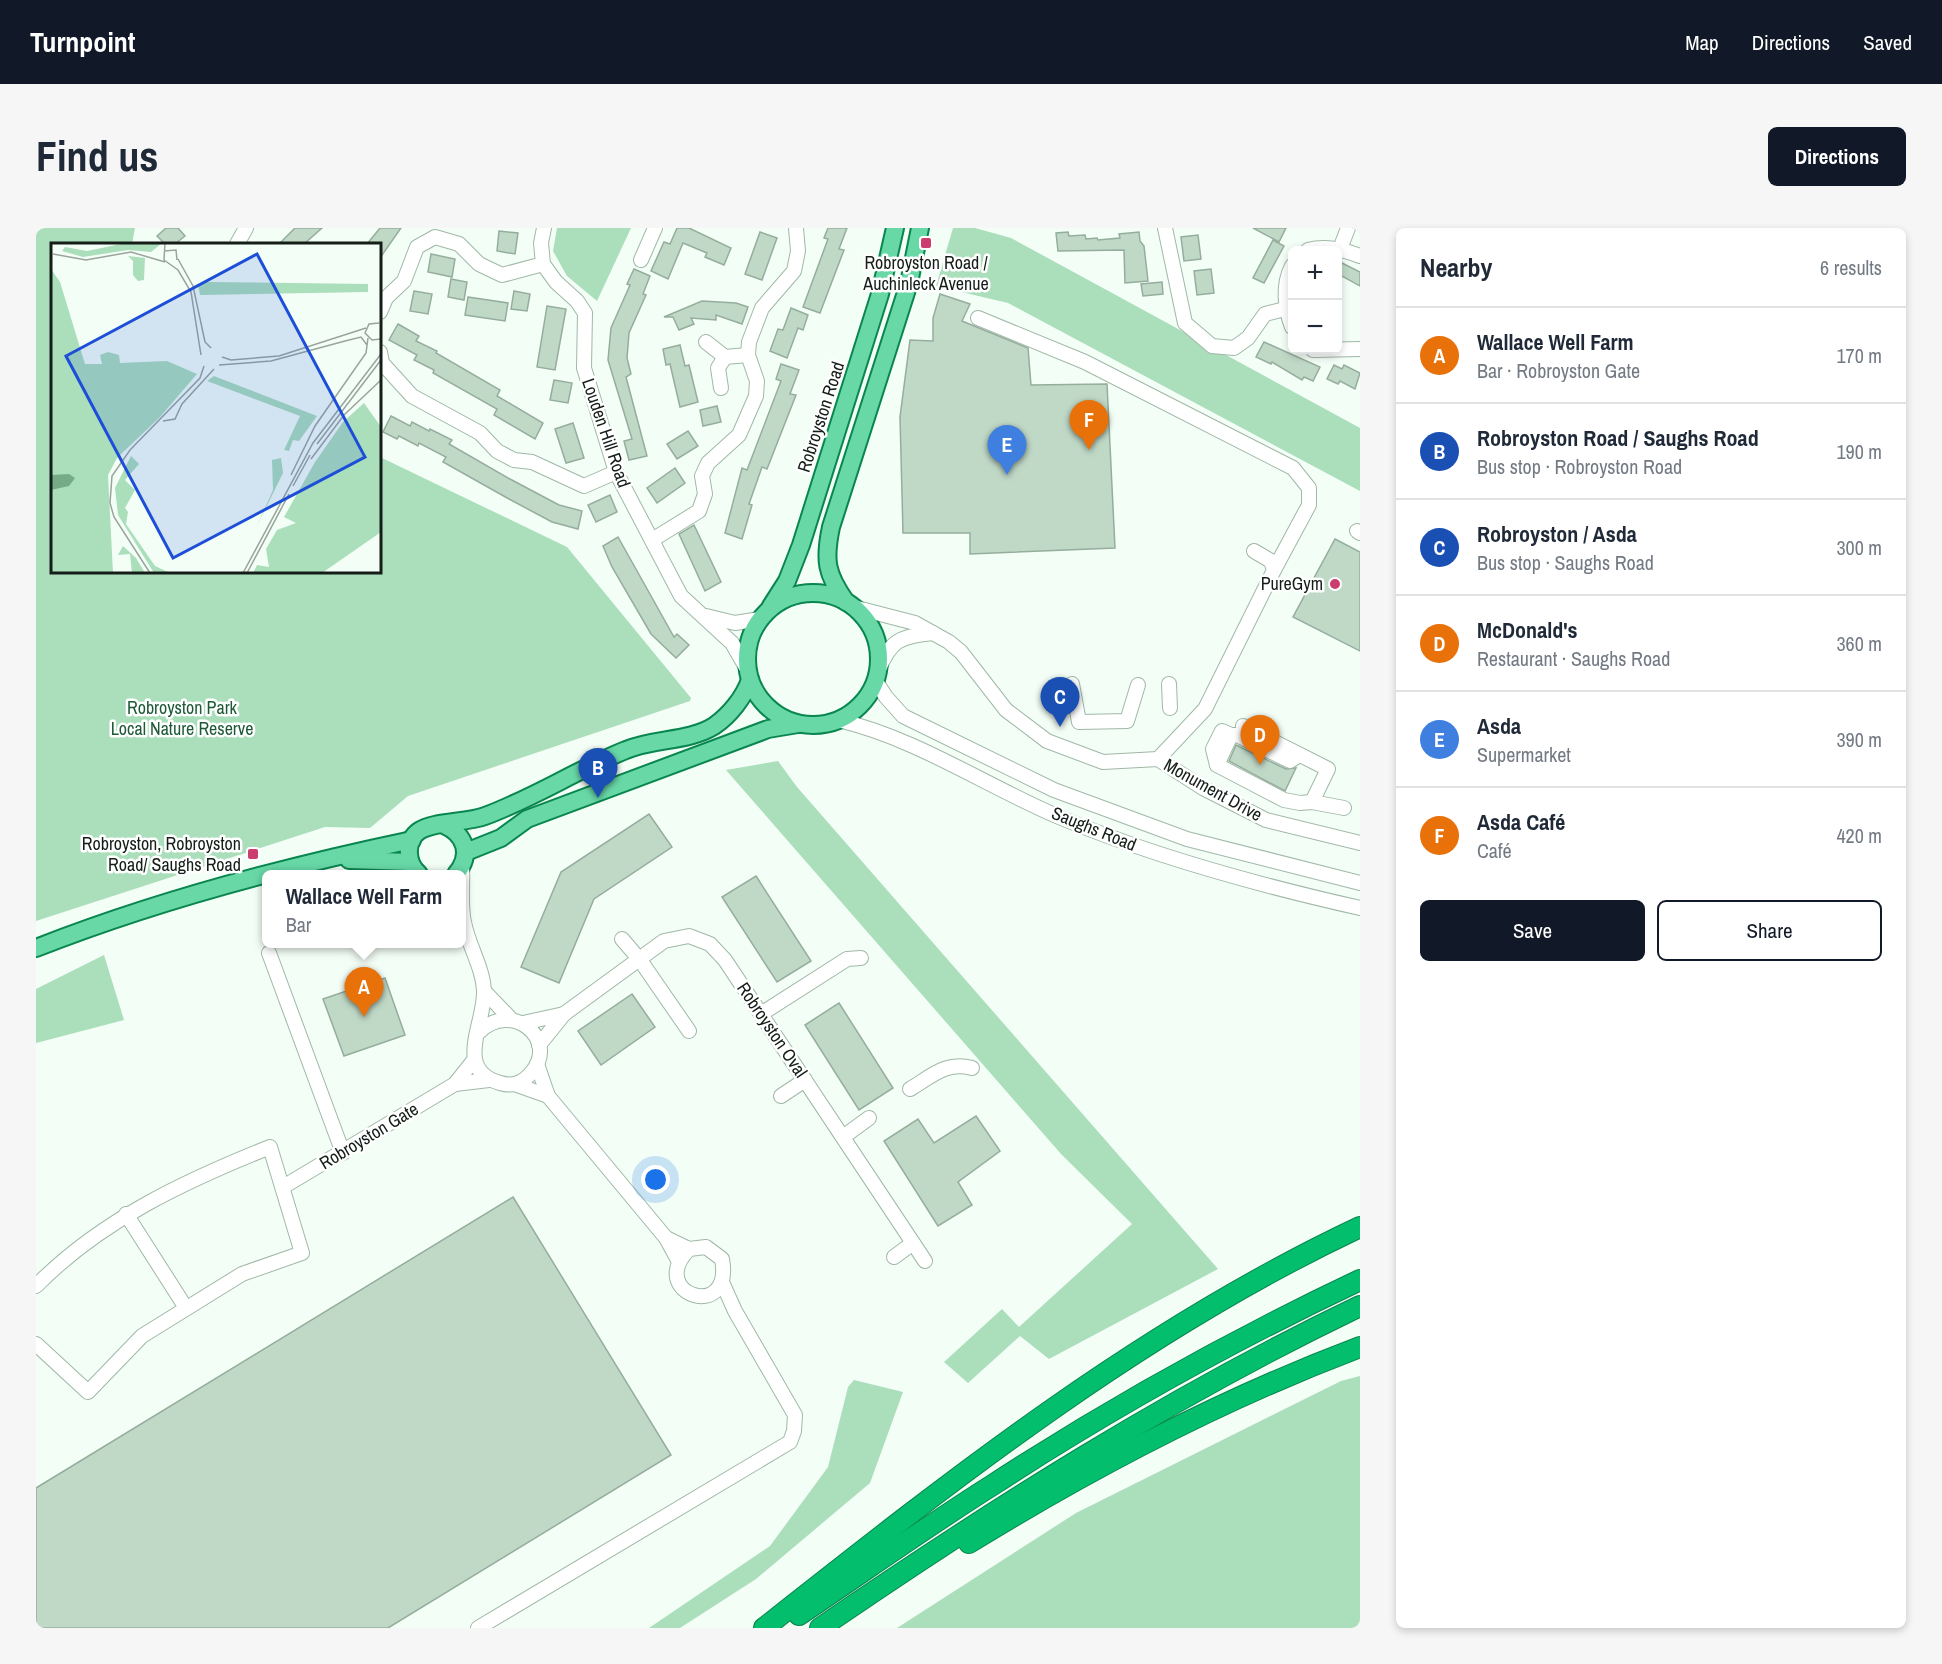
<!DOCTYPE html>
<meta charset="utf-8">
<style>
body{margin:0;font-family:"Archivo Narrow",sans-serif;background:#f6f6f7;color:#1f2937}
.controls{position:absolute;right:18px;top:18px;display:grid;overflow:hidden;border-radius:9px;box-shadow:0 3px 9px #0003}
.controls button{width:54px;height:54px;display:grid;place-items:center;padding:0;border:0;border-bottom:2px solid #e0e1e3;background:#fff;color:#1f2937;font:30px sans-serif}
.you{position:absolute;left:620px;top:952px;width:21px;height:21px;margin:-15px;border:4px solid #fff;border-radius:50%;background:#1a73e8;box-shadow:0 0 0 9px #1a73e833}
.badge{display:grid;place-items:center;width:39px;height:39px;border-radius:50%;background:#111827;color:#fff;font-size:20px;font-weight:700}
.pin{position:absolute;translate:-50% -50px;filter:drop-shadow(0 2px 3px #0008)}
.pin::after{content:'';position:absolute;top:32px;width:21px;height:18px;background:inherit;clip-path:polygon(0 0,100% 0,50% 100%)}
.popup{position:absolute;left:226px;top:642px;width:204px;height:78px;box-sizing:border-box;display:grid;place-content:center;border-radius:9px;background:#fff;filter:drop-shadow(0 2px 4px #0005);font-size:20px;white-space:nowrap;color:#747a83}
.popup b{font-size:22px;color:#1f2937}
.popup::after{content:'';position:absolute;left:50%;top:100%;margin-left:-12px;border:12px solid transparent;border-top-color:#fff}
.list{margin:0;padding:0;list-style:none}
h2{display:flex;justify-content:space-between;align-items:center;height:78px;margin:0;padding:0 24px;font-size:26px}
h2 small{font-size:20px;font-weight:400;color:#747a83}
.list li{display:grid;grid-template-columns:39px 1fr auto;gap:18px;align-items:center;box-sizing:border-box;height:96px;padding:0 24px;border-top:2px solid #e0e1e3}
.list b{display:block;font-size:22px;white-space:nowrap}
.list p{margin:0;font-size:20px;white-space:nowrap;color:#747a83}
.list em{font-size:20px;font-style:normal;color:#747a83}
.actions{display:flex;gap:12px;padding:18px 24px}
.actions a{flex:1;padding:14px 0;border:2px solid #111827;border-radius:9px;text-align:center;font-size:21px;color:#111827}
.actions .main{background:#111827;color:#fff}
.map{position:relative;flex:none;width:1324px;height:1400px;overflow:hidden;border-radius:9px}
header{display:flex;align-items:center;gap:36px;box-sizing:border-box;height:84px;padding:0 30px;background:#111827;color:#fff}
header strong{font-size:28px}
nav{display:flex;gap:33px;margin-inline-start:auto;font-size:21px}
.intro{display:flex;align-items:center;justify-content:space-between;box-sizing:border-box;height:144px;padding:0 36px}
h1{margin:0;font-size:42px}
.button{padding:15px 27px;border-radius:9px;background:#111827;color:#fff;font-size:21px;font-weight:700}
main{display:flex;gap:36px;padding:0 36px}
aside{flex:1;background:#fff;border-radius:9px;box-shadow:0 3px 9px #0003}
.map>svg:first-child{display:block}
.green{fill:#abdebb}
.building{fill:#c0d9c7;stroke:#95ad9c;stroke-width:1.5}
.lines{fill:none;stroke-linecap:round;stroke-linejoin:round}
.minor-casing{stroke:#a0b8a7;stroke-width:16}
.major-casing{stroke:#09864f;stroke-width:20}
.highway-casing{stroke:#09864f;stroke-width:22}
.minor{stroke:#fff;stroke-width:14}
.major{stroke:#68d8a7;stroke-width:16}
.highway{stroke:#03be6d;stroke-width:20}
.poi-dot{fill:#cb3d6c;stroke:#fff;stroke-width:2}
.labels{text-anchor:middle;stroke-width:5;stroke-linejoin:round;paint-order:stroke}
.poi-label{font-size:18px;fill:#141d17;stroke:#fff;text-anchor:end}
.street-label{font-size:18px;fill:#141d17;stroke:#fff}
.park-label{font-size:18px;fill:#1d5936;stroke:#fff}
.inset-road{fill:none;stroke:#9aa49d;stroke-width:1.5}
.view{fill:#1d4ed8;fill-opacity:0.15;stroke:#1d4ed8;stroke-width:3}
.inset-edge{fill:none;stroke:#141d17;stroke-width:3}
</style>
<header>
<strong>Turnpoint</strong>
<nav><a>Map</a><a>Directions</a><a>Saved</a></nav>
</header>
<div class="intro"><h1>Find us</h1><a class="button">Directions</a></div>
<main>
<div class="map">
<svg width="1324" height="1400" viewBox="0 0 1324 1400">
<rect width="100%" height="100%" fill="#f3fef6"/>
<g class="green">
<path d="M0,0H99L96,16H16V344H344V229L531,319L655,470L654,473L372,568L334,600L289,599L0,693Z"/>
<path d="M521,0H595L561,73L531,48L517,23Z"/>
<path d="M917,0H939L975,10L1324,200V263L972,75L900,58Z"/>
<path d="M742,533L761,559L1182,1041L1013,1131L984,1108L932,1155L908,1134L966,1081L983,1099L1096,996L1025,926L690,542Z"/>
<path d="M68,727L88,792L0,815V761Z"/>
<path d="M1324,1148V1400H861L1040,1285L1305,1153Z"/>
<path d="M818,1152L867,1164L834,1255L720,1351L644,1400H613L734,1318L792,1239L812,1159Z"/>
</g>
<g class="building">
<path d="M130,0H142L149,8L139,16H129L121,8Z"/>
<path d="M259,0H286L268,16H243Z"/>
<path d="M344,0H365L344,30V16H331Z"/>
<path d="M641,0H653L695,20L688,37L669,29L671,25L647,15L632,51L615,43L628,14L634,16Z"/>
<path d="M792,0H811L803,21L808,22L784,85L767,79L792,11L788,10Z"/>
<path d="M1217,0H1250L1243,14Z"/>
<path d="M463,3L482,5L479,26L461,23Z"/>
<path d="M724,4L741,10L726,52L709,46Z"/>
<path d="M1032,4L1033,8L1049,7L1050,11L1061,10L1062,12L1084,10L1083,6L1103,4L1104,13L1108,18L1112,53L1089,55L1088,22L1022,23L1020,5Z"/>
<path d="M1162,7L1165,31L1148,33L1145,9Z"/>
<path d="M1237,12L1248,18L1228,55L1217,50Z"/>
<path d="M395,26L419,31L416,49L392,44Z"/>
<path d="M1306,35L1324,44V58L1302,46Z"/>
<path d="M598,41L614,48L607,66L610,67L593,105L591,130L595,146L590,149L611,228L593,232L588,213L596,211L572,132L575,100L594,57L591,56Z"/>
<path d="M1175,41L1178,65L1161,67L1158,43Z"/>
<path d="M415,51L431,54L428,72L412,69Z"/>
<path d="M1126,54L1127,66L1107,68L1105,56Z"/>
<path d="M378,63L396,66L392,86L374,83Z"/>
<path d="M478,63L494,66L491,83L475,81Z"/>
<path d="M904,66L934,76L926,93L992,120L995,157L1071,156L1079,320L934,326V305H867L864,189L874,112L897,113V90Z"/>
<path d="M432,69L472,75L469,93L429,87Z"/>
<path d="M666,73L700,75L712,79L706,96L680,87V92L655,90L658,96L643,102L637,89H628Z"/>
<path d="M511,78L530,81L519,142L501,139Z"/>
<path d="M755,80L772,87L767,102L762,100L751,130L734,123L742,101L747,102Z"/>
<path d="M362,96L383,108L380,113L401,123L400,125L464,162L461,168L507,195L499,211L458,187L461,181L397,145L398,142L378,132L381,127L353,112Z"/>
<path d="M1228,114L1284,139L1277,153L1268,149L1266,152L1236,134L1235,136L1220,129Z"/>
<path d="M644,117L649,138L653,137L662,174L644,179L634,136L630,137L627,121Z"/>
<path d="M745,136L763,142L754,166L760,167L731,241L726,239L713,276L716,277L706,311L689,305L706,240L711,242L745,153L740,151Z"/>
<path d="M1298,137L1306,141L1308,137L1324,145L1319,161L1304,153L1302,156L1291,151Z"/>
<path d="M518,152L536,155L532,175L514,172Z"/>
<path d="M681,178L685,194L667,198L664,182Z"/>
<path d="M355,188L374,198L376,194L393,203L394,201L416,212L413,216L474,251L523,277L546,283L542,301L516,294L473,271L407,234L410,229L383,215L382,218L363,208L361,211L347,204Z"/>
<path d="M537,195L548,230L530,235L519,201Z"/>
<path d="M652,203L662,218L641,231L631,216Z"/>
<path d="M639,240L649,255L621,275L611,260Z"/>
<path d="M574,267L581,284L560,294L552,277Z"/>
<path d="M658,297L685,354L669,363L643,306Z"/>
<path d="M582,309L638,409L641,406L653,417L640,430L615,406L576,339L567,318Z"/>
<path d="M1299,311L1324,324V423L1257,389Z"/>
<path d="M1200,517L1250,541L1260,540L1249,563L1193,533Z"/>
<path d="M613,586L636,619L558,671L523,755L485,739L525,644Z"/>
<path d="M720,648L775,733L741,754L686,669Z"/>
<path d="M349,750L369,807L308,828L287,771Z"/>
<path d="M596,766L619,799L565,837L542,803Z"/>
<path d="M803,775L857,860L823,882L769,797Z"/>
<path d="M940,888L964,923L922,954L936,977L902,998L848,913L882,891L898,915Z"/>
<path d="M477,969L635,1227L352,1400H0V1260Z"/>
</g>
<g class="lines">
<g class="minor-casing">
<g id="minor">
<path d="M508,0L505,15L507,36L520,54L541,73L549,85L548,140L580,244L645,368L696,415L711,441"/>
<path d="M1129,0L1149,95L1176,118L1198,120L1212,110L1229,86L1249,81"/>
<path d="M201,16L210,0"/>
<path d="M1304,21L1312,0"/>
<path d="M1272,22C1290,17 1307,21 1324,28"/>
<path d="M605,32L619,0"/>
<path d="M1256,38C1246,57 1249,81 1256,99"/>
<path d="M344,84L350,70L368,53L381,19L399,9L423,16L443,36L466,47L507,36"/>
<path d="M942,90L1049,134L1257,240L1273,260V277L1238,342"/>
<path d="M670,114L689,129"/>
<path d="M1277,122L1324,121"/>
<path d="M344,124L346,135L376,168L444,205L461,223L478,232L496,234L548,258L580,244"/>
<path d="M685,160L682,140L689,129L712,127"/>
<path d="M1321,303L1324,305"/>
<path d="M616,312L663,283L669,266L666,248L672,235L703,207L720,168L721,153L712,127L713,114L726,80L758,43L762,23L760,0"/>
<path d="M817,379L879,395L913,414L925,424L970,482L1011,513L1067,534L1122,531L1167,560L1230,592L1324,615"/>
<path d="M670,388L699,395L724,391"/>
<path d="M842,443C855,411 864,409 897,405"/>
<path d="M839,452L850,469L867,488L1018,562L1151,611L1324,655"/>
<path d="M1036,456L1043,494L1091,493L1102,457"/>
<path d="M1133,456L1134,480"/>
<path d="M802,492C880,510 950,558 1023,589C1119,629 1222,657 1324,680"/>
<path d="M1207,498L1292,541L1276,574"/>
<path d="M1263,527L1254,533L1201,507H1195L1181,537L1248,572L1264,575L1276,574L1308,580"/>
<path d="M1122,531L1169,481L1238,342L1235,333L1218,323"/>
<path d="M1181,537L1177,521L1186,503L1195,507"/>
<path d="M426,639C427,657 424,677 428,694C432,717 448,741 448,765C448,797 418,842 464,855C477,859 487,855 496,844C523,811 476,772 443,804"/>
<path d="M586,711L604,732L653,803"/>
<path d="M233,725L307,925"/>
<path d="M448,763L475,791"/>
<path d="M725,786L811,731L825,730"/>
<path d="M487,795L528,786"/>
<path d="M503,817L528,786L628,713L653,708L674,716L689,732L889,1033"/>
<path d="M501,836L512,868L630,1010L642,1032"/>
<path d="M419,856L453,852"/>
<path d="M481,857L512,868"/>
<path d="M874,861C896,848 910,833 936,840"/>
<path d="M745,868L769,852"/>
<path d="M807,909L833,890"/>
<path d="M247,959L419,856L438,832"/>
<path d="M90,986L150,1080"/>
<path d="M630,1010L653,1021L670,1019L686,1031C698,1095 609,1066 653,1021"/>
<path d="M858,1029L877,1015"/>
<path d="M0,1058C65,992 149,953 234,919L266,1025L206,1046L106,1108L52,1164L0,1116"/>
<path d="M442,1400L754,1214L758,1203L759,1187L699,1083L686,1054"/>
</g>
</g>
<g class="major-casing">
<g id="major">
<circle cx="777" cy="431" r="66"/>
<path d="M810,374C790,346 788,332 795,299L873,55L884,0"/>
<path d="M735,378L751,353L765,317L844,66L859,0"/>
<path d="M408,597C430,607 436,627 420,646"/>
<path d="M430,624L465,610L491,591L732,501L762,496"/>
<path d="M313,632L374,634"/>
<path d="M383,646C370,635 369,613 383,603C397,593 431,595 449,588C498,570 542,541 590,522C618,510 652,514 678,498C694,487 708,469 714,452"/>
<path d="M0,720C122,672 247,639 376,612"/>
</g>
</g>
<g class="highway-casing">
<g id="highway">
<path d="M933,1315C1058,1238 1186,1171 1324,1119"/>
<path d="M763,1387C827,1344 890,1299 955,1258C1073,1181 1197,1112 1324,1052"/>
<path d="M728,1400C917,1251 1105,1102 1324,999"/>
<path d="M784,1400C958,1281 1134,1169 1324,1078"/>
</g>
</g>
<use href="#minor" class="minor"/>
<use href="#major" class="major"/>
<use href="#highway" class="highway"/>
</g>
<g class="poi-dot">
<rect x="884" y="9" width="12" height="12" rx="3"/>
<circle cx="1299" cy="356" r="6"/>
<rect x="211" y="620" width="12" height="12" rx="3"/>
</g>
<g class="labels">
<g class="poi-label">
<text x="890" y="41" text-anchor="middle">Robroyston Road /<tspan x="890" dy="21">Auchinleck Avenue</tspan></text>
<text x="1287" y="362">PureGym</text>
<text x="205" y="622">Robroyston, Robroyston<tspan x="205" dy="21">Road/ Saughs Road</tspan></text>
</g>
<g class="street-label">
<text transform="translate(785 189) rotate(-72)" y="6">Robroyston Road</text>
<text transform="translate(570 205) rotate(71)" y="6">Louden Hill Road</text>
<text transform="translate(1177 562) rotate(29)" y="6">Monument Drive</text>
<text transform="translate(1058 601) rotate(22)" y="6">Saughs Road</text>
<text transform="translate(736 802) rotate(56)" y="6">Robroyston Oval</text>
<text transform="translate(333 908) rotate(-31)" y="6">Robroyston Gate</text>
</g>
<g class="park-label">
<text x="146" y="486">Robroyston Park<tspan x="146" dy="21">Local Nature Reserve</tspan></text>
</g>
</g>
<g transform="translate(15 15)">
<rect width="330" height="330" fill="#f3fef6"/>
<path d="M75,0H111L100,9L77,7L32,14L11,8L14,4L36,8ZM77,13L94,15L93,37L87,38L82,32V18ZM0,26L9,39L34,121H51L49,112L57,109L68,112L69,120L116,118L146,131L109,174L66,215L57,232L62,330H0ZM156,39L317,41V49L149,52L147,42ZM163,133L168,135L266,173L248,198L242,197L238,208L233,207L249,173L156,138ZM313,160L330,184V289L271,330H202L206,322L218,324L215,306L226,287L245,280L233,274L264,219L292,179ZM80,213L88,221L74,237L84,247L74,265L77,269L75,281L104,323L119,330H103L67,272L64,245ZM230,215L232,230L205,285L222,247L221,217ZM72,303L85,315L94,330H81L79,311L67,312Z" fill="#abdebb"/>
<path d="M18,231L24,235L18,243L0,247V232Z" fill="#76ab88"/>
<path class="inset-road" d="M114,0L113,17L127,27L140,49L150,112M113,8L125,7L126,17M2,11L35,17L80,9L114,19M127,16L142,43L154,99L160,105M328,80L318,81L314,90L321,97L330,96M294,98L310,94L316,102M171,114L180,117L228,113L315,85M168,122L220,118L294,98M112,178L124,176L131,161L163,126M266,201L330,117M260,216L293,172L330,137M240,232L264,183L315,110L317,95M242,243L259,212M99,330L63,274L59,260L61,233L79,207L149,135L153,123M192,330L262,200L330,111M196,330L238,251"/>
<path class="view" d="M206,11L314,214L122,315L15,113Z"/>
<rect width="330" height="330" class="inset-edge"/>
</g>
</svg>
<div class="controls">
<button>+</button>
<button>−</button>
</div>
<div class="you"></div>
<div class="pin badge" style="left:328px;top:789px;background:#e8710a">A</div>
<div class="popup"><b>Wallace Well Farm</b>Bar</div>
<div class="pin badge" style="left:562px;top:570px;background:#1a4fb4">B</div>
<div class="pin badge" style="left:1024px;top:499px;background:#1a4fb4">C</div>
<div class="pin badge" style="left:1224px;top:537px;background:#e8710a">D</div>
<div class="pin badge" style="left:971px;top:247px;background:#3f7fe0">E</div>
<div class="pin badge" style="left:1053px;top:222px;background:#e8710a">F</div>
</div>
<aside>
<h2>Nearby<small>6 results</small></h2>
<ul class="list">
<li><span class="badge" style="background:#e8710a">A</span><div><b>Wallace Well Farm</b><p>Bar · Robroyston Gate</p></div><em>170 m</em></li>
<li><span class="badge" style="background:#1a4fb4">B</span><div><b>Robroyston Road / Saughs Road</b><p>Bus stop · Robroyston Road</p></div><em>190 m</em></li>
<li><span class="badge" style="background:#1a4fb4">C</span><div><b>Robroyston / Asda</b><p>Bus stop · Saughs Road</p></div><em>300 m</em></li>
<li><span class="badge" style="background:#e8710a">D</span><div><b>McDonald's</b><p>Restaurant · Saughs Road</p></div><em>360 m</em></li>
<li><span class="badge" style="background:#3f7fe0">E</span><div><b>Asda</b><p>Supermarket</p></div><em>390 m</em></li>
<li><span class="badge" style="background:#e8710a">F</span><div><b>Asda Café</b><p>Café</p></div><em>420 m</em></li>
</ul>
<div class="actions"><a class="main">Save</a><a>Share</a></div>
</aside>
</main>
